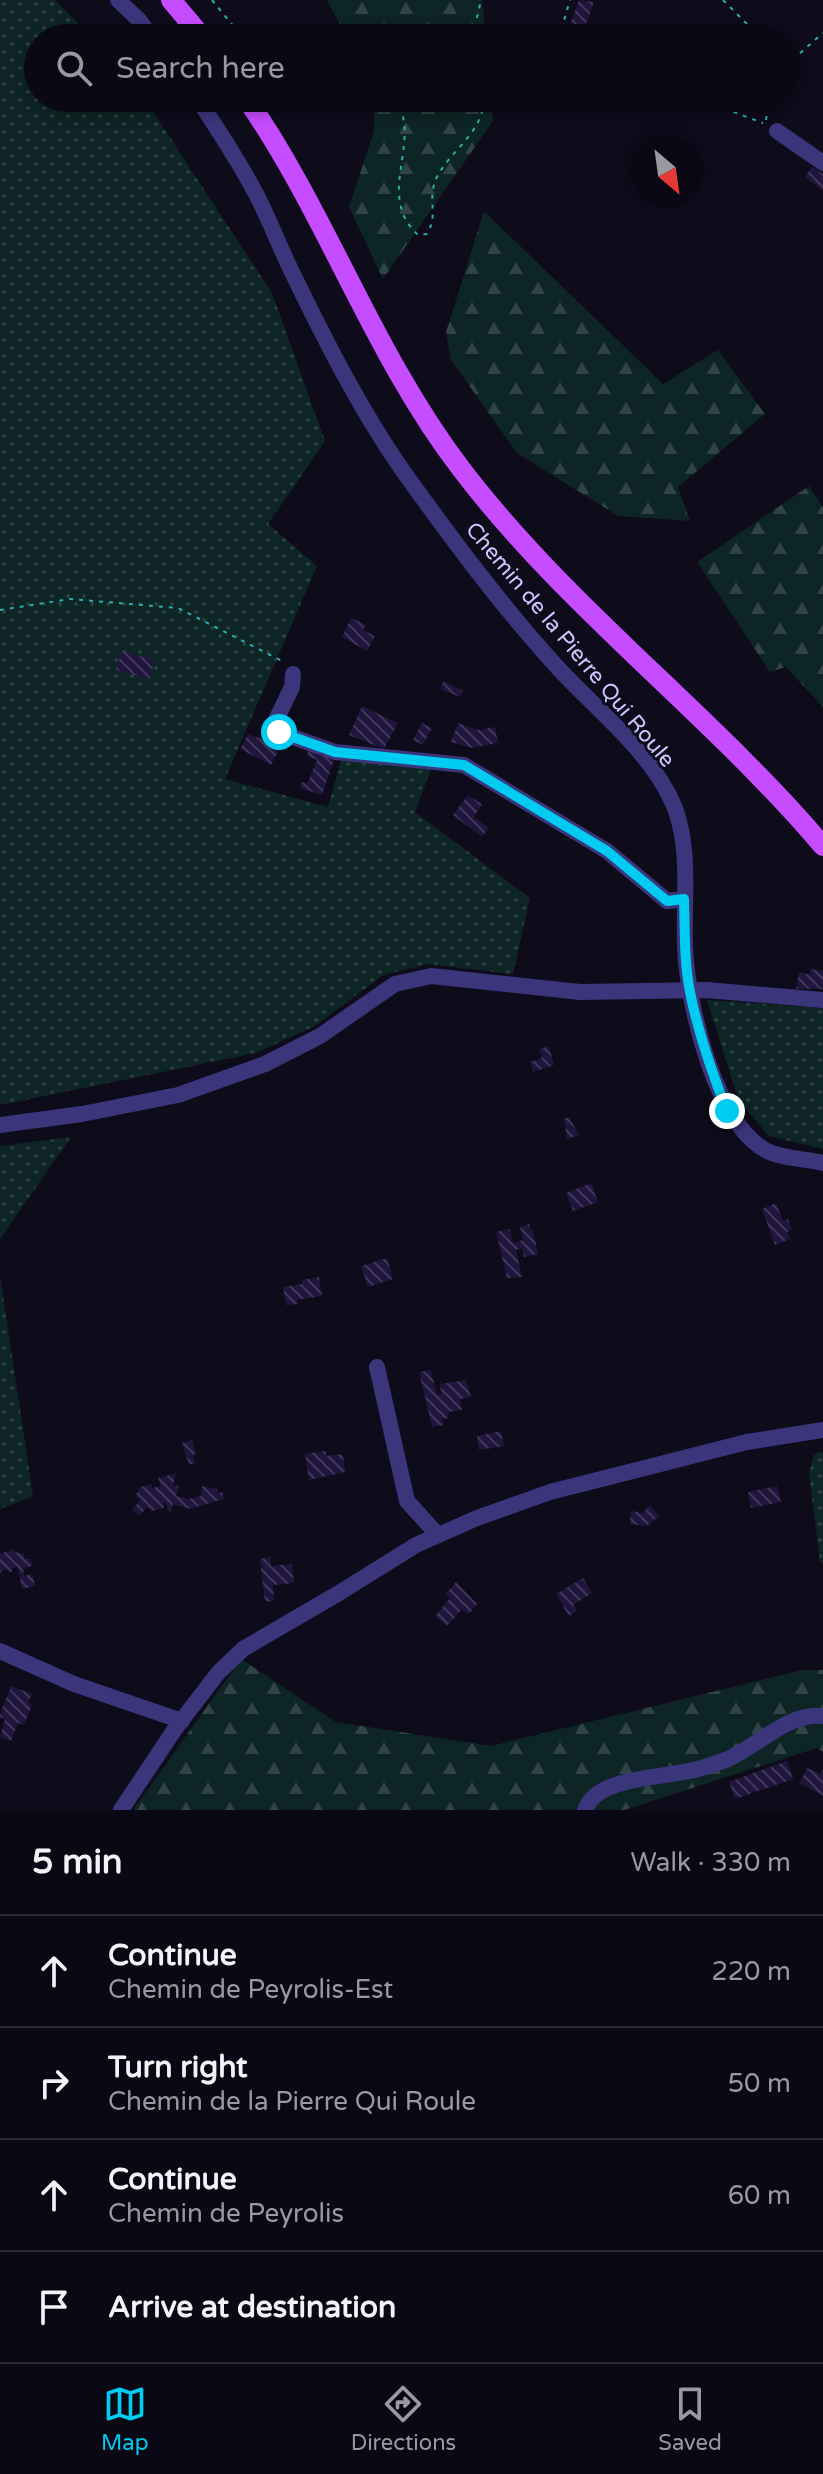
<!DOCTYPE html>
<meta charset="utf-8">
<style>
body{margin:0;font-family:"Varela Round",sans-serif;background:#181622;color:#f1f3f6}
.compass{position:absolute;left:631px;top:136px;width:72px;height:72px;border-radius:50%;background:#0a0814;box-shadow:0 4px 12px #0003;rotate:151deg}
.stop{position:absolute;width:24px;height:24px;margin:-18px;border:6px solid #00cbf0;border-radius:50%;background:#fff}
.stop.end{background:#00cbf0;border-color:#fff;box-shadow:0 2px 8px #0008}
.list{margin:0;padding:0;list-style:none}
h2{display:flex;justify-content:space-between;align-items:center;height:104px;margin:0;padding:0 32px;font-size:34px}
h2 small{font-size:26px;font-weight:400;color:#999aa0}
.list li{display:grid;grid-template-columns:52px 1fr auto;gap:24px;align-items:center;box-sizing:border-box;height:112px;padding:0 32px;border-top:2px solid #2a2934}
.list b{display:block;font-size:30px;white-space:nowrap}
.list p{margin:0;font-size:26px;white-space:nowrap;color:#999aa0}
.list em{font-size:26px;font-style:normal;color:#999aa0}
.icon{flex:none;width:44px;height:44px;fill:none;stroke:currentColor;stroke-width:2;stroke-linecap:round;stroke-linejoin:round}
.map{position:relative;flex:none;width:823px;height:1810px;overflow:hidden}
.search{position:absolute;background:#0a0814;box-shadow:0 4px 12px #0003;left:24px;right:24px;top:24px;height:88px;display:flex;align-items:center;gap:20px;box-sizing:border-box;padding:0 28px;border-radius:44px;color:#999aa0;font-size:30px}
.sheet{height:552px;background:#0a0814}
nav{display:flex;justify-content:space-around;align-items:center;box-sizing:border-box;height:112px;border-top:2px solid #2a2934;background:#0a0814;font-size:22px;color:#999aa0}
nav a{display:grid;justify-items:center;gap:4px}
nav .on{color:#00cbf0}
.map>svg:first-child{display:block}
.grass{fill:url(#grass-dots)}
.forest{fill:url(#forest-firs)}
.building{fill:url(#building-back-hatch)}
.lines{fill:none;stroke-linecap:round;stroke-linejoin:round}
.path{stroke:#2badad;stroke-width:2;stroke-dasharray:4 6;stroke-linecap:butt}
.minor{stroke:#3b357b;stroke-width:16}
.major{stroke:#c64cff;stroke-width:20}
.route{stroke:#00cbf0;stroke-width:10}
.labels{text-anchor:middle;stroke-width:6;stroke-linejoin:round;paint-order:stroke}
.street-label{font-size:22px;fill:#cfc5ff;stroke:#0e0b1b}
</style>
<div class="map">
<svg width="823" height="1810" viewBox="0 0 823 1810">
<defs>
<pattern id="grass-dots" width="8" height="8" patternUnits="userSpaceOnUse" patternTransform="scale(2)"><rect width="8" height="8" fill="#0e2525"/><path d="M2 2h.1M6 6h.1" fill="none" stroke="#304346" stroke-width="1.8" stroke-linecap="round"/></pattern>
<pattern id="forest-firs" width="22" height="20" patternUnits="userSpaceOnUse" patternTransform="scale(2)"><rect width="22" height="20" fill="#0e2525"/><path d="M5 1l3.5 6h-7zM16 11l3.5 6h-7z" fill="#304346"/></pattern>
<pattern id="building-back-hatch" width="6" height="6" patternUnits="userSpaceOnUse" patternTransform="scale(2)"><rect width="6" height="6" fill="#20163d"/><path d="M-1 5l2 2M0 0l6 6M5-1l2 2" fill="none" stroke="#3f365a"/></pattern>
</defs>
<rect width="100%" height="100%" fill="#0e0b1b"/>
<g class="grass">
<path d="M0,0H55L93,38H38V98H144L272,293L325,441L268,524L317,566L225,779L328,807L341,760L433,764L415,812L530,898L513,974L428,964L383,975L315,1026L256,1053L0,1105Z"/>
<path d="M707,1000L823,1008V1149L769,1136L738,1099Z"/>
<path d="M71,1137L0,1239V1146Z"/>
<path d="M0,1276L33,1496L0,1509Z"/>
<path d="M820,1452L823,1453V1564L820,1561L809,1473L814,1455Z"/>
</g>
<g class="forest">
<path d="M327,0H482L486,38H347Z"/>
<path d="M374,98H491L493,121L383,279L349,207L374,131Z"/>
<path d="M484,211L663,384L718,350L765,414L678,487L690,521L618,516L517,453L451,360L446,332Z"/>
<path d="M809,486L823,508V707L786,667L770,672L697,562Z"/>
<path d="M241,1659L336,1722L491,1746L802,1670H823V1752L817,1748L624,1810H133Z"/>
</g>
<g class="building">
<path d="M579,0L594,2L581,38H565Z"/>
<path d="M812,167L823,174V191L805,177Z"/>
<path d="M351,618L366,625L363,630L375,636L367,651L342,637Z"/>
<path d="M121,651L155,660L150,679L116,670Z"/>
<path d="M444,681L463,691L460,697L440,689Z"/>
<path d="M362,706L398,723L384,749L349,735Z"/>
<path d="M422,723L432,728L423,745L413,740Z"/>
<path d="M458,723L478,730L495,727L498,743L472,748L451,742Z"/>
<path d="M248,734L264,740L266,736L282,744L271,765L240,749Z"/>
<path d="M309,749L335,757L322,795L300,788L302,782L307,784L317,760L306,756Z"/>
<path d="M468,795L482,804L474,817L489,828L482,837L453,815Z"/>
<path d="M811,969L823,971V989H796L799,972L810,975Z"/>
<path d="M549,1046L554,1065L533,1072L530,1062L542,1058L539,1049Z"/>
<path d="M569,1117L579,1135L567,1139L564,1119Z"/>
<path d="M591,1183L598,1202L573,1211L566,1193Z"/>
<path d="M776,1203L783,1221L788,1219L792,1230L787,1232L790,1239L775,1245L762,1209Z"/>
<path d="M529,1224L531,1231L533,1230L538,1254L524,1257L522,1248L516,1250L522,1277L507,1278L496,1232L510,1229L513,1243L523,1240L520,1227Z"/>
<path d="M387,1258L393,1279L368,1287L361,1266Z"/>
<path d="M319,1277L322,1296L297,1300V1304L286,1305L283,1287L302,1284V1280Z"/>
<path d="M431,1370L437,1395L441,1394L440,1384L466,1380L471,1397L460,1399L462,1410L448,1412L449,1418L442,1419L443,1425L432,1427L419,1372Z"/>
<path d="M501,1431L504,1446L479,1450L477,1436Z"/>
<path d="M192,1440L196,1454L193,1455L195,1463L189,1465L182,1443Z"/>
<path d="M326,1451V1456L343,1454L345,1472L309,1480L305,1454Z"/>
<path d="M176,1473L173,1485L179,1486L176,1496L189,1499L201,1496L202,1486L217,1489L218,1493L222,1492L224,1499L189,1509L173,1504L171,1512L168,1511L166,1503L163,1504L164,1508L152,1511L147,1507L139,1516L132,1510L140,1500L135,1496L139,1490L137,1488L151,1484L152,1488L161,1486L158,1478Z"/>
<path d="M777,1486L781,1502L751,1508L748,1492Z"/>
<path d="M650,1505L659,1516L647,1526L630,1524L631,1511L643,1513Z"/>
<path d="M13,1549L14,1552L24,1554V1559H31L32,1566L23,1568L24,1576L33,1574L35,1586L22,1589L18,1567L13,1568L11,1573L6,1569L0,1573V1554Z"/>
<path d="M270,1557L271,1566L292,1564L294,1583L273,1585L274,1601L265,1602L260,1559Z"/>
<path d="M583,1578L592,1593L573,1605L577,1611L569,1616L556,1594Z"/>
<path d="M456,1582L477,1604L469,1614L462,1609L447,1626L435,1616L450,1598L445,1595Z"/>
<path d="M11,1686L32,1694L28,1703L32,1705L24,1725L18,1723L11,1741L0,1737L5,1719L0,1717V1714Z"/>
<path d="M787,1761L793,1779L735,1799L729,1782Z"/>
<path d="M807,1768L821,1774L823,1768V1796L800,1783Z"/>
</g>
<g class="lines">
<g class="path">
<path d="M212,0L243,38"/>
<path d="M723,0L746,23L755,38"/>
<path d="M306,38C319,31 329,33 342,38"/>
<path d="M477,38L476,22L481,0"/>
<path d="M563,38L560,34L570,0"/>
<path d="M785,79L798,55L823,33"/>
<path d="M395,98C424,142 374,194 418,235L427,234C439,214 427,200 436,179C448,152 486,131 483,98"/>
<path d="M696,98L763,123"/>
<path d="M769,107L774,98"/>
<path d="M766,120L769,98"/>
<path d="M0,610L70,599L178,608L284,662"/>
</g>
<g class="minor">
<path d="M118,0L140,21L152,38"/>
<path d="M197,98C217,128 238,160 255,192C268,216 278,243 290,268C323,336 359,408 403,471C452,539 502,607 559,669C596,709 643,745 669,795C693,840 683,898 685,947C687,1002 716,1132 772,1153C788,1159 807,1159 823,1163"/>
<path d="M777,131L823,163"/>
<path d="M293,674L292,687L274,724L279,732L335,752L464,765L607,851L667,901L684,899"/>
<path d="M0,1125L82,1114L178,1095L265,1064L320,1036L395,984L431,976L580,992L707,990L823,1000"/>
<path d="M377,1367L407,1501L437,1534"/>
<path d="M0,1651L74,1684L182,1721"/>
<path d="M121,1810L175,1729L218,1673L243,1649L339,1593L416,1545L477,1518L550,1492L747,1442L823,1430"/>
<path d="M585,1810C597,1775 669,1778 698,1769C708,1766 718,1763 728,1759C758,1746 788,1712 823,1716"/>
</g>
<g class="major">
<path d="M171,0L203,38"/>
<path d="M246,98C328,216 374,356 462,470C568,609 710,713 823,846"/>
</g>
</g>
<g class="lines">
<path class="route" d="M279,732L335,752L464,765L607,851L667,901L684,899C685,930 684,962 690,992C698,1032 712,1073 727,1111"/>
</g>
<g class="labels">
<g class="street-label">
<text transform="translate(571 644) rotate(50)" y="8">Chemin de la Pierre Qui Roule</text>
</g>
</g>
</svg>
<svg class="compass" viewBox="-18 -18 36 36"><path d="M0-13l5 13h-10z" fill="#e53935"/><path d="M0 13l5-13h-10z" fill="#999aa0"/></svg>
<div class="stop" style="left:279px;top:732px"></div>
<div class="stop end" style="left:727px;top:1111px"></div>
<div class="search"><svg class="icon" aria-label="search" viewBox="0 0 24 24"><circle cx="10" cy="10" r="6"/><path d="M15 15l6 6"/></svg>Search here</div>
</div>
<section class="sheet">
<h2>5 min<small>Walk · 330 m</small></h2>
<ul class="list">
<li><svg class="icon" aria-label="ahead" viewBox="0 0 24 24"><path d="M12 20V5M6 11l6-6 6 6"/></svg><div><b>Continue</b><p>Chemin de Peyrolis-Est</p></div><em>220 m</em></li>
<li><svg class="icon" aria-label="right" viewBox="0 0 24 24"><path d="M7 20v-9h11M14 6l5 5-5 5"/></svg><div><b>Turn right</b><p>Chemin de la Pierre Qui Roule</p></div><em>50 m</em></li>
<li><svg class="icon" aria-label="ahead" viewBox="0 0 24 24"><path d="M12 20V5M6 11l6-6 6 6"/></svg><div><b>Continue</b><p>Chemin de Peyrolis</p></div><em>60 m</em></li>
<li><svg class="icon" aria-label="arrive" viewBox="0 0 24 24"><path d="M6 21V4h12l-3 4 3 4H6"/></svg><div><b>Arrive at destination</b></div></li>
</ul>
</section>
<nav>
<a class="on"><svg class="icon" aria-label="map" viewBox="0 0 24 24"><path d="M3 6l6-2 6 2 6-2v14l-6 2-6-2-6 2zM9 4v14M15 6v14"/></svg>Map</a>
<a><svg class="icon" aria-label="directions" viewBox="0 0 24 24"><path d="M12 3l9 9-9 9-9-9zM9 14v-3h6M13 9l2 2-2 2"/></svg>Directions</a>
<a><svg class="icon" aria-label="saved" viewBox="0 0 24 24"><path d="M7 4h10v16l-5-4-5 4z"/></svg>Saved</a>
</nav>
